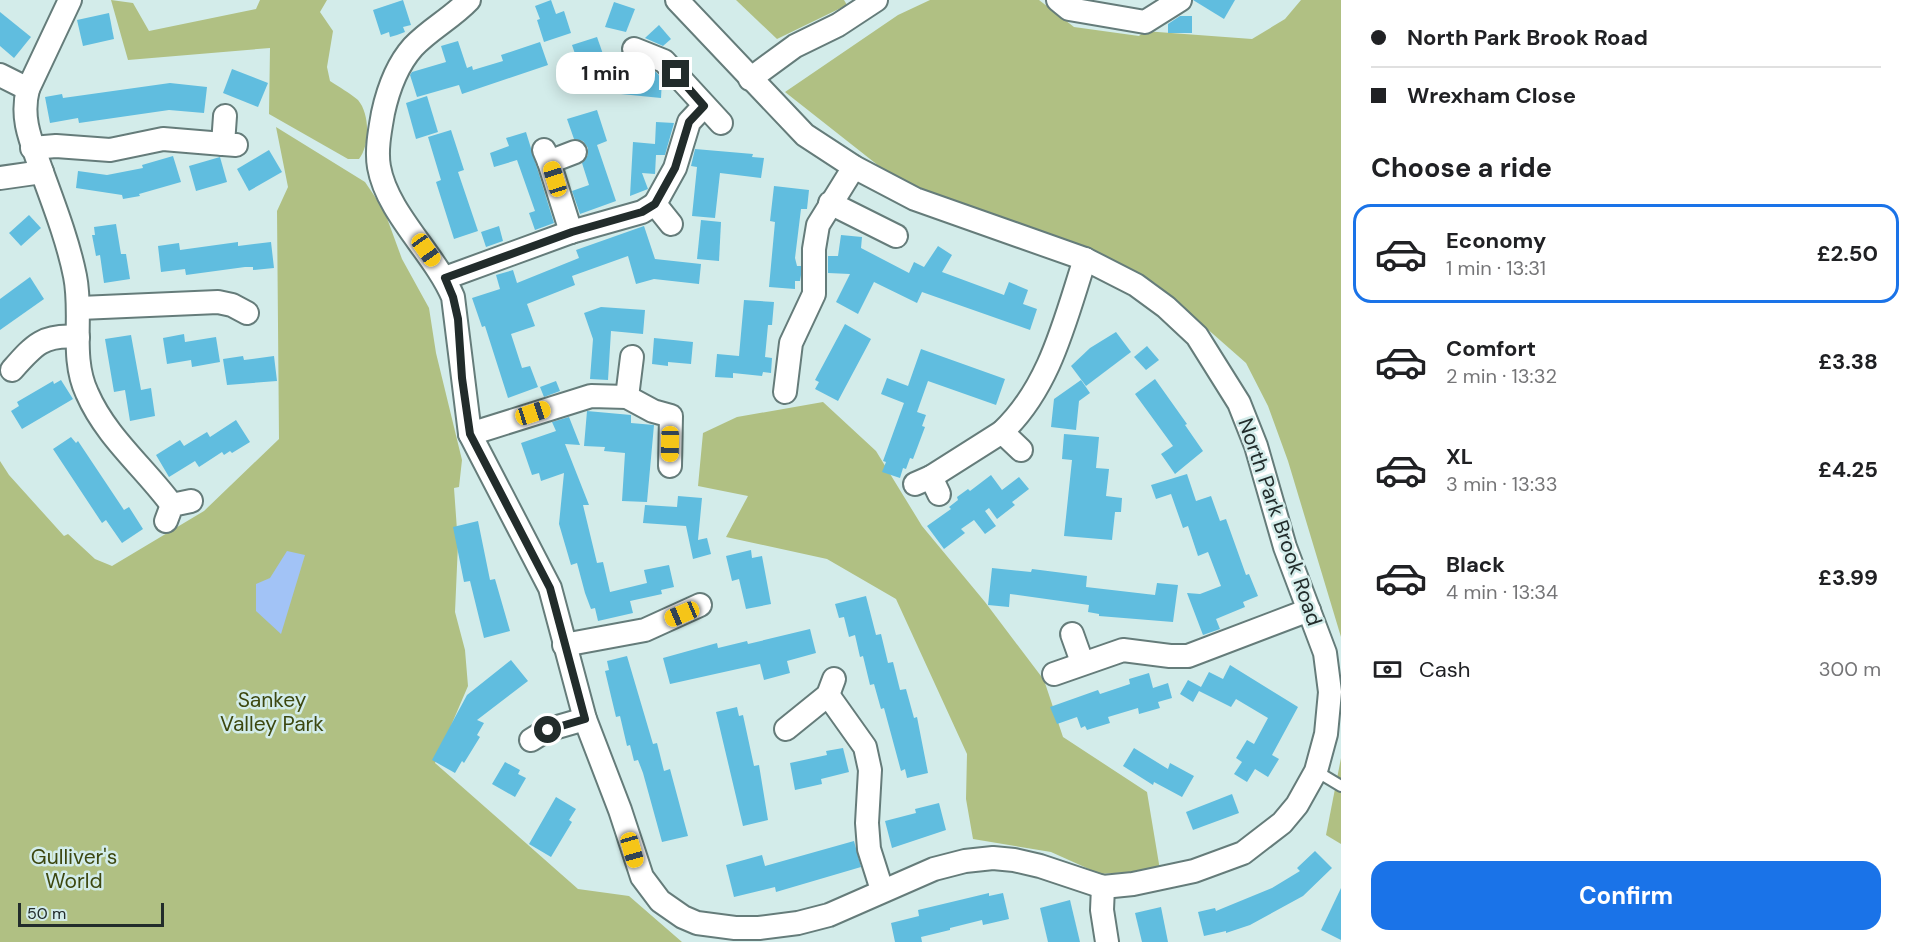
<!DOCTYPE html>
<html lang="en">
<head>
<meta charset="utf-8">
<style>
	:root { --surface:#fff; --page:#f6f6f6; --text:#202124; --muted:#757577; --line:#e0e0e0; --accent:#1a73e8 }
	body { margin:0; font-family:"DM Sans",sans-serif; background:var(--page); color:var(--text); height:100vh; display:flex; flex-direction:column; font-size:22px; white-space:nowrap }
	* { box-sizing:border-box; margin:0 }
	p { font-size:20px; color:var(--muted) }
	.icon { flex:none; width:33px; height:33px; fill:none; stroke:currentColor; stroke-width:2; stroke-linecap:round; stroke-linejoin:round }
	.map { position:relative; flex:1; overflow:hidden }
	.side { display:flex; flex-direction:column; background:var(--surface); width:570px }
	.side>* { flex:none }
	.top-card { display:grid; align-content:center; height:132px; padding:0 30px; background:var(--surface) }
	.scale { position:absolute; left:18px; bottom:15px; width:146px; box-sizing:border-box; padding-left:6px; border:3px solid #222c2b; border-top:0; font-size:16px; line-height:21px; white-space:nowrap; color:#222c2b; -webkit-text-stroke:4px #d3ecea; paint-order:stroke }
	.end { position:absolute; width:27px; height:27px; margin:-14px; border:8px solid #222c2b; background:#fff; box-shadow:0 0 0 3px #fff }
	.from { border-radius:50% }
	.bubble { position:absolute; height:42px; border-radius:18px; background:var(--surface); box-shadow:0 3px 15px #0003; font-size:20px; font-weight:700; line-height:42px; text-align:center }
	.car { position:absolute; width:18px; height:36px; margin:-18px -9px; border-radius:8px; box-shadow:0 0 4px 2px #0007; background:linear-gradient(#f5c518 24%,#345 0 40%,#f5c518 0 76%,#345 0 86%,#f5c518 0) }
	.top-card b { display:flex; align-items:center; gap:21px; height:57px; font-size:22px }
	.top-card b+b { border-top:2px solid var(--line) }
	.top-card i { width:15px; height:15px; background:var(--text) }
	ul { padding:0; list-style:none }
	li { display:flex; align-items:center; gap:18px; height:99px; margin:0 12px 9px; padding:0 18px; border:3px solid transparent; border-radius:18px }
	li div { flex:1 }
	li b { display:block; font-size:22px }
	li em { font-style:normal; font-weight:700 }
	li.on { border-color:var(--accent) }
	li>.icon { width:54px; height:54px; stroke-width:1.5 }
	h2 { padding:0 30px; font-size:27px; line-height:72px }
	.pay { display:flex; align-items:center; gap:15px; height:66px; padding:0 30px; font-size:22px }
	.pay p { margin-inline-start:auto }
	.cta { display:flex; gap:12px; margin-top:auto; padding:12px 30px }
	.cta a { flex:1; height:69px; border-radius:18px; background:var(--accent); color:#fff; font-size:24px; font-weight:700; line-height:69px; text-align:center }
	main { display:flex; flex:1; min-height:0 }
	.map>svg:first-child { display:block }
	.green { fill:#b0c083 }
	.water { fill:#a2c3f6 }
	.building { fill:#60bddf }
	.lines { fill:none; stroke-linecap:round; stroke-linejoin:round }
	.service-casing { stroke:#657c7a; stroke-width:14 }
	.minor-casing { stroke:#657c7a; stroke-width:26 }
	.service { stroke:#fff; stroke-width:10 }
	.minor { stroke:#fff; stroke-width:22 }
	.route { stroke:#222c2b; stroke-width:8 }
	.labels { text-anchor:middle; stroke-width:5; stroke-linejoin:round; paint-order:stroke }
	.street-label { font-size:21px; fill:#222c2b; stroke:#d3ecea }
	.park-label { font-size:21px; fill:#3c470f; stroke:#d3ecea }
</style>
</head>
<body>
<main>
<div class="map">
<svg width="1341" height="942" viewBox="0 0 1341 942">
	<rect width="100%" height="100%" fill="#d3ecea"/>
	<g class="green">
		<path d="M111,0L133,3L149,31L256,9L260,0H327L320,12L333,31L327,67L330,81C339,87 350,93 358,100C370,114 370,145 359,159H348L269,114L270,48L128,60Z"/>
		<polygon points="736,0 844,0 847,5 777,39"/>
		<polygon points="930,0 1039,0 1074,27 1139,36 1144,31 1252,39 1285,19 1301,0 1341,0 1341,637 1288,461 1268,406 1246,363 1155,283 1010,233 884,170 785,92 898,15"/>
		<polygon points="276,127 365,182 384,210 402,259 429,308 436,353 462,460 459,487 454,488 458,544 455,612 465,650 468,686 435,763 578,889 629,896 682,942 0,942 0,461 9,475 64,536 68,534 95,559 112,566 204,511 279,439 277,211 288,187"/>
		<polygon points="823,402 876,451 922,526 985,602 1044,680 1063,737 1147,792 1160,870 1100,874 1051,852 973,839 966,799 967,754 896,599 827,559 726,537 748,496 698,486 703,433 737,417"/>
		<polygon points="1341,758 1341,844 1326,835"/>
	</g>
	<polygon class="water" points="287,551 305,555 281,634 256,611 256,584 270,578"/>
	<g class="building">
		<polygon points="403,0 411,25 403,27 405,32 397,35 390,37 389,32 381,35 373,10"/>
		<polygon points="551,0 556,14 564,11 571,33 544,42 537,20 540,19 535,6"/>
		<polygon points="1193,0 1235,0 1224,19"/>
		<polygon points="614,2 635,9 626,32 605,27"/>
		<polygon points="0,12 31,37 14,58 0,46"/>
		<polygon points="109,13 114,39 83,46 77,20"/>
		<polygon points="1180,16 1192,16 1192,33 1168,33 1168,24"/>
		<polygon points="659,25 671,39 663,46 645,38"/>
		<polygon points="597,37 610,74 585,83 572,45"/>
		<polygon points="458,41 467,68 472,66 473,70 503,61 501,55 540,42 548,65 462,94 459,85 417,97 410,75 412,72 446,62 441,46"/>
		<polygon points="232,69 268,83 258,107 223,93"/>
		<polygon points="646,70 656,72 662,79 661,98 621,94 623,73 646,74"/>
		<polygon points="170,83 207,87 204,113 169,110 79,123 78,118 50,123 45,97 62,94 63,98"/>
		<polygon points="427,96 438,132 416,139 406,103"/>
		<polygon points="597,110 607,141 597,145 616,201 580,214 572,191 589,185 582,163 588,155 588,148 583,141 574,139 567,119"/>
		<polygon points="656,122 674,123 665,155 656,155 655,174 642,173 648,189 630,196 633,142 655,144"/>
		<polygon points="451,130 464,170 458,172 478,231 454,239 436,182 441,180 428,137"/>
		<polygon points="526,132 554,223 535,230 529,213 535,211 517,160 494,167 490,153 509,146 506,138"/>
		<polygon points="695,149 753,154 752,157 764,158 761,178 720,173 715,218 692,216 697,167 691,166"/>
		<polygon points="269,150 282,172 249,191 237,169"/>
		<polygon points="173,156 181,182 139,194 140,196 123,199 122,195 76,188 78,171 107,175 143,168 142,165"/>
		<polygon points="220,157 227,182 196,191 189,166"/>
		<polygon points="774,186 809,190 807,209 801,209 795,258 797,266 801,266 801,275 800,281 795,281 795,289 769,287 775,222 770,221"/>
		<polygon points="29,215 41,228 21,246 9,233"/>
		<polygon points="701,220 721,222 719,261 697,259"/>
		<polygon points="116,224 121,254 126,254 130,279 104,283 100,255 96,256 92,235 95,235 94,227"/>
		<polygon points="499,226 503,241 486,247 481,232"/>
		<polygon points="644,226 655,259 701,264 699,284 654,279 636,284 628,256 572,276 575,285 527,304 535,326 511,334 522,368 530,366 538,387 508,398 485,326 482,327 472,298 500,289 496,275 513,270 517,283 579,258 576,250"/>
		<polygon points="841,235 862,237 861,248 909,273 914,262 924,267 938,246 952,255 942,272 1004,295 1009,282 1028,290 1023,304 1037,309 1030,330 922,292 917,303 874,282 858,314 836,302 850,274 828,273 828,256 838,256"/>
		<polygon points="238,242 238,246 271,242 274,268 253,270 253,267 245,267 186,275 185,269 161,272 158,246 179,243 180,250"/>
		<polygon points="30,277 44,299 0,330 0,299"/>
		<polygon points="744,300 774,302 772,325 768,325 765,357 772,358 771,373 763,372 762,376 733,373 733,378 715,377 717,354 739,356"/>
		<polygon points="601,307 645,310 643,334 611,331 608,380 590,379 593,339 584,313"/>
		<polygon points="845,324 871,339 838,401 815,389 819,382 815,380"/>
		<polygon points="1116,332 1131,352 1086,386 1071,366 1090,348"/>
		<polygon points="184,334 185,342 216,337 220,362 192,367 191,360 167,364 163,338"/>
		<polygon points="131,335 141,390 151,388 155,416 130,421 125,390 114,392 105,339"/>
		<polygon points="654,338 693,342 691,364 668,362 668,366 652,364"/>
		<polygon points="1147,346 1159,360 1146,370 1134,357"/>
		<polygon points="921,349 1005,379 996,405 928,381 917,412 926,415 922,426 925,427 913,459 910,458 906,469 903,468 900,478 882,472 886,462 883,461 904,403 881,394 887,378 908,386"/>
		<polygon points="243,356 244,360 274,356 277,381 227,385 223,359"/>
		<polygon points="1155,379 1187,424 1185,425 1203,451 1175,474 1161,454 1173,446 1135,394"/>
		<polygon points="61,380 73,399 22,429 11,411 19,406 17,402 53,381 54,384"/>
		<polygon points="1081,380 1090,393 1079,401 1076,430 1051,427 1054,399"/>
		<polygon points="556,381 560,391 544,397 540,387"/>
		<polygon points="587,411 631,415 631,423 654,425 647,502 622,501 625,453 604,451 605,447 584,446"/>
		<polygon points="569,417 580,445 565,444 589,505 583,505 597,563 603,562 610,592 647,583 644,570 669,565 674,587 661,590 662,594 630,601 633,613 598,621 595,608 591,609 585,593 577,563 571,565 559,524 564,473 541,481 539,473 532,475 521,443 556,431 552,422"/>
		<polygon points="236,420 250,442 232,453 230,451 224,455 222,452 199,467 195,461 169,477 156,455 180,440 184,446 207,432 210,437"/>
		<polygon points="1064,434 1099,437 1096,468 1109,469 1106,496 1122,498 1121,512 1115,512 1112,540 1064,536 1072,460 1062,459"/>
		<polygon points="71,437 76,443 78,441 124,510 129,507 143,529 122,543 106,520 102,523 53,449"/>
		<polygon points="1187,474 1196,501 1211,496 1220,521 1226,519 1246,575 1249,574 1258,596 1243,602 1245,607 1216,619 1220,629 1203,635 1187,593 1200,594 1221,586 1208,552 1198,556 1188,526 1183,528 1171,494 1156,499 1151,485"/>
		<polygon points="991,475 1002,490 1019,477 1029,489 1012,502 1015,505 997,519 989,508 985,511 996,526 985,534 974,520 961,529 965,533 944,549 927,526 951,509 949,507 958,500 957,497 968,489 970,491"/>
		<polygon points="678,496 702,498 698,540 707,538 711,554 693,559 686,526 643,523 645,505 677,507"/>
		<polygon points="478,521 490,580 495,579 510,631 484,638 470,581 464,582 453,527"/>
		<polygon points="751,550 752,558 762,556 771,604 746,609 739,579 732,581 726,556"/>
		<polygon points="992,568 1031,572 1032,569 1087,576 1086,587 1155,595 1157,583 1178,585 1173,622 1099,616 1099,614 1088,612 1089,605 1010,594 1009,607 988,605"/>
		<polygon points="866,596 876,635 881,634 888,663 893,662 900,690 906,689 914,718 917,717 928,773 907,778 905,769 901,771 884,708 881,709 874,684 870,685 863,656 860,657 855,635 849,637 844,617 839,618 835,604"/>
		<polygon points="810,629 816,653 787,661 790,673 764,680 760,664 670,684 663,658 717,643 718,648 747,641 748,644"/>
		<polygon points="627,656 653,744 657,743 664,771 670,769 688,836 662,842 643,773 638,760 634,761 630,745 627,746 620,716 616,717 605,671 609,670 607,661"/>
		<polygon points="511,660 528,681 477,720 484,723 477,735 480,737 464,763 462,761 455,773 432,760 467,695"/>
		<polygon points="1230,665 1298,707 1272,755 1279,759 1268,777 1255,769 1247,782 1234,774 1242,762 1236,758 1247,740 1254,744 1268,718 1236,699 1231,707 1199,691 1193,702 1180,694 1188,680 1201,687 1209,672 1223,679"/>
		<polygon points="1149,673 1153,688 1168,683 1172,698 1158,702 1160,708 1139,714 1138,708 1108,717 1110,723 1087,730 1085,726 1081,728 1077,717 1057,724 1050,707 1098,690 1100,694 1130,684 1129,679"/>
		<polygon points="737,707 739,716 743,715 754,766 759,765 768,820 743,826 716,712"/>
		<polygon points="843,748 849,772 821,779 822,784 795,790 790,763 827,755 826,751"/>
		<polygon points="1134,748 1168,769 1170,763 1194,776 1182,797 1154,782 1153,785 1123,766"/>
		<polygon points="505,762 520,770 518,774 526,778 515,797 492,784"/>
		<polygon points="1232,794 1239,813 1193,830 1186,812"/>
		<polygon points="556,797 576,809 569,820 572,822 551,857 529,844"/>
		<polygon points="939,803 946,830 892,848 885,821 916,813 915,809"/>
		<polygon points="854,841 861,867 776,892 775,887 734,897 726,865 762,855 765,866"/>
		<polygon points="1315,851 1332,868 1303,896 1250,925 1226,933 1226,931 1204,936 1198,912 1215,908 1216,911 1272,888 1300,871 1297,868"/>
		<polygon points="1341,888 1341,940 1321,930"/>
		<polygon points="989,893 989,896 1003,893 1009,919 983,925 982,920 950,928 950,930 921,937 922,942 895,942 891,923 919,916 918,910"/>
		<polygon points="1070,900 1080,942 1048,942 1040,908"/>
		<polygon points="1161,907 1168,942 1142,942 1135,913"/>
	</g>
	<g class="lines">
		<defs>
			<polyline id="service" points="1316,771 1341,786"/>
			<g id="minor">
				<path d="M469,0C452,18 430,29 413,47C397,65 388,90 383,113C380,130 376,150 379,167C387,213 435,254 453,297L470,434L550,588L585,719L620,810L642,877L660,901L683,917L697,923L735,928H759L798,923L829,915L934,869L965,861L993,858L1014,860L1040,866L1103,887L1133,884L1194,871L1243,853L1282,823L1297,805L1316,771L1326,734L1330,692L1325,653L1285,547L1256,446L1239,403L1197,336L1166,307L1136,285L1085,259L915,199L854,167L805,135L677,0"/>
				<polyline points="1058,0 1069,9 1145,22 1180,0"/>
				<polyline points="634,49 664,61 721,123"/>
				<polyline points="0,75 28,89 70,0"/>
				<polyline points="750,79 795,46 838,25 876,0"/>
				<path d="M28,89C20,120 32,143 42,172C54,205 68,241 75,276C83,315 70,357 87,393C106,437 144,467 172,505"/>
				<polyline points="225,116 223,144 236,145"/>
				<polyline points="32,148 56,146 110,150 163,139 223,144"/>
				<polyline points="544,150 549,162 575,152"/>
				<polyline points="549,162 571,232"/>
				<polyline points="0,178 42,172"/>
				<polyline points="830,203 896,236"/>
				<polyline points="671,224 655,204 675,168 689,122 704,106"/>
				<polyline points="445,278 571,232 642,212 655,204"/>
				<polyline points="80,308 218,302 232,305 247,313"/>
				<path d="M12,370C34,345 43,334 78,337"/>
				<polyline points="785,392 791,343 814,294 814,249 818,225 854,167"/>
				<polyline points="627,397 632,357"/>
				<path d="M1002,432C1050,387 1065,320 1085,259"/>
				<polyline points="470,434 591,396 627,397 653,411 671,416 670,466"/>
				<polyline points="931,477 1002,432 1021,450"/>
				<polyline points="915,484 931,477 939,494"/>
				<polyline points="166,521 172,505 191,501"/>
				<polyline points="1072,634 1082,662"/>
				<polyline points="564,645 645,630 700,605"/>
				<polyline points="1054,674 1123,650 1170,656 1188,656 1309,610"/>
				<polyline points="828,695 865,747 870,770 867,823 869,849 882,890"/>
				<polyline points="786,729 828,695 834,679"/>
				<polyline points="531,740 547,730 585,719"/>
				<polyline points="1103,887 1102,910 1107,942"/>
			</g>
		</defs>
		<use href="#service" class="service-casing"/>
		<use href="#minor" class="minor-casing"/>
		<use href="#service" class="service"/>
		<use href="#minor" class="minor"/>
	</g>
	<g class="lines">
		<polyline class="route" points="548,730 585,719 550,588 470,434 462,378 458,319 453,297 445,278 572,232 642,212 655,204 675,168 689,122 704,106 676,74"/>
	</g>
	<g class="labels">
		<g class="street-label">
			<text transform="translate(1280 522) rotate(71)" y="7">North Park Brook Road</text>
		</g>
		<g class="park-label">
			<text x="272" y="707">Sankey<tspan x="272" dy="24">Valley Park</tspan></text>
			<text x="74" y="864">Gulliver's<tspan x="74" dy="24">World</tspan></text>
		</g>
	</g>
</svg>
<div class="scale">50 m</div>
<i class="end from" style="left:548px;top:730px"></i>
<i class="end" style="left:676px;top:74px"></i>
<div class="bubble" style="left:556px;top:52px;width:99px">1 min</div>
<i class="car" style="left:555px;top:179px;rotate:343deg"></i>
<i class="car" style="left:426px;top:250px;rotate:145deg"></i>
<i class="car" style="left:533px;top:413px;rotate:72deg"></i>
<i class="car" style="left:670px;top:444px;rotate:181deg"></i>
<i class="car" style="left:682px;top:614px;rotate:247deg"></i>
<i class="car" style="left:632px;top:850px;rotate:164deg"></i>
</div>
<section class="side">
<div class="top-card">
<b><i class="from"></i>North Park Brook Road</b>
<b><i></i>Wrexham Close</b>
</div>
<h2>Choose a ride</h2>
<ul>
<li class="on"><svg class="icon" aria-label="car" viewBox="0 0 24 24"><path d="M5 17H2v-5l4-1 3-4h7l3 4 3 1v5h-3M9 17h6M6 11h13"/><circle cx="7" cy="17" r="2"/><circle cx="17" cy="17" r="2"/></svg><div><b>Economy</b><p>1 min · 13:31</p></div><em>£2.50</em></li>
<li><svg class="icon" aria-label="car" viewBox="0 0 24 24"><path d="M5 17H2v-5l4-1 3-4h7l3 4 3 1v5h-3M9 17h6M6 11h13"/><circle cx="7" cy="17" r="2"/><circle cx="17" cy="17" r="2"/></svg><div><b>Comfort</b><p>2 min · 13:32</p></div><em>£3.38</em></li>
<li><svg class="icon" aria-label="car" viewBox="0 0 24 24"><path d="M5 17H2v-5l4-1 3-4h7l3 4 3 1v5h-3M9 17h6M6 11h13"/><circle cx="7" cy="17" r="2"/><circle cx="17" cy="17" r="2"/></svg><div><b>XL</b><p>3 min · 13:33</p></div><em>£4.25</em></li>
<li><svg class="icon" aria-label="car" viewBox="0 0 24 24"><path d="M5 17H2v-5l4-1 3-4h7l3 4 3 1v5h-3M9 17h6M6 11h13"/><circle cx="7" cy="17" r="2"/><circle cx="17" cy="17" r="2"/></svg><div><b>Black</b><p>4 min · 13:34</p></div><em>£3.99</em></li>
</ul>
<div class="pay"><svg class="icon" aria-label="cash" viewBox="0 0 24 24"><path d="M3 7h18v10H3z"/><circle cx="12" cy="12" r="2"/></svg>Cash<p>300 m</p></div>
<div class="cta"><a>Confirm</a></div>
</section>
</main>
</body>
</html>
